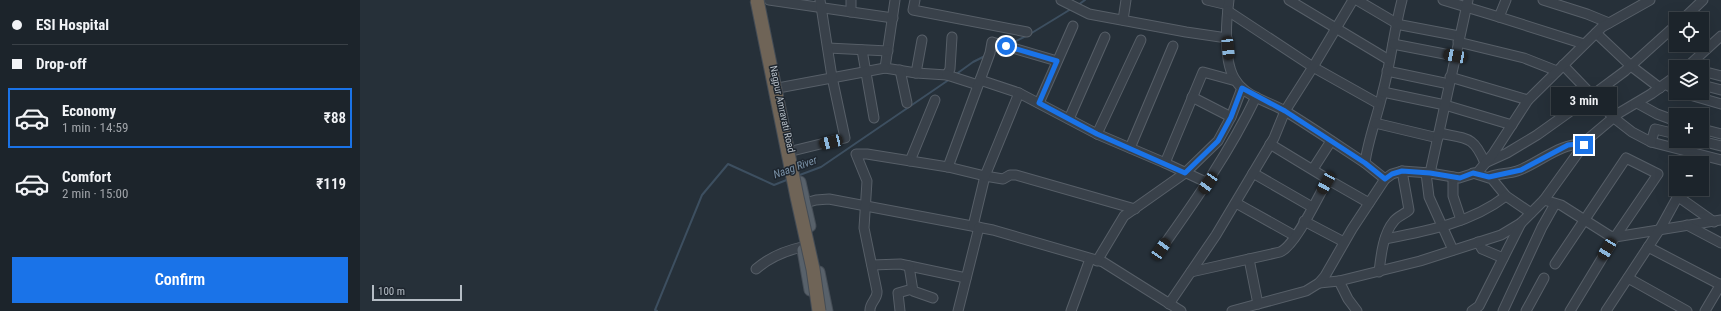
<!DOCTYPE html>
<html lang="en">
<head>
<meta charset="utf-8">
<style>
	:root { --surface:#1c242b; --page:#252c33; --text:#f1f3f6; --muted:#a0a4a9; --line:#3a4147; --accent:#1a73e8 }
	body { margin:0; font-family:"Roboto Condensed",sans-serif; background:var(--page); color:var(--text); height:100vh; display:flex; flex-direction:column; font-size:15px; white-space:nowrap }
	* { box-sizing:border-box; margin:0 }
	p { font-size:13px; color:var(--muted) }
	.icon { flex:none; width:22px; height:22px; fill:none; stroke:currentColor; stroke-width:2; stroke-linecap:round; stroke-linejoin:round }
	.map { position:relative; flex:1; overflow:hidden }
	.sheet { display:flex; flex-direction:column; background:var(--surface); width:360px }
	.sheet>* { flex:none }
	.hud { display:grid; align-content:center; height:88px; padding:0 12px; background:var(--surface) }
	.fabs { position:absolute; left:1309px; top:12px; display:grid; gap:8px }
	.fabs a { display:grid; place-items:center; width:40px; height:40px; border-radius:0px; background:var(--surface); box-shadow:0 4px 16px #0002,0 0 0 1px var(--line); font-size:20px }
	.scale { position:absolute; left:12px; bottom:10px; width:90px; box-sizing:border-box; padding-left:4px; border:2px solid #b5bdc5; border-top:0; font-size:11px; line-height:14px; white-space:nowrap; color:#b5bdc5; -webkit-text-stroke:3px #1e262f; paint-order:stroke }
	.end { position:absolute; width:18px; height:18px; margin:-9px; border:5px solid #1a73e8; background:#fff; box-shadow:0 0 0 2px #fff }
	.from { border-radius:50% }
	.bubble { position:absolute; height:28px; border-radius:0px; background:var(--surface); box-shadow:0 4px 16px #0002,0 0 0 1px var(--line); font-size:13px; font-weight:600; line-height:28px; text-align:center }
	.car { position:absolute; width:12px; height:24px; margin:-12px -6px; border-radius:5px; box-shadow:0 0 3px 1px #0007; background:linear-gradient(#222 24%,#8ab4d8 0 40%,#222 0 76%,#8ab4d8 0 86%,#222 0) }
	.hud b { display:flex; align-items:center; gap:14px; height:38px; font-size:15px }
	.hud b+b { border-top:1px solid var(--line) }
	.hud i { width:10px; height:10px; background:var(--text) }
	ul { padding:0; list-style:none }
	li { display:flex; align-items:center; gap:12px; height:60px; margin:0 8px 6px; padding:0 4px; border:2px solid transparent; border-radius:0px }
	li div { flex:1 }
	li b { display:block; font-size:15px }
	li em { font-style:normal; font-weight:600 }
	li.selected { border-color:var(--accent) }
	li>.icon { width:36px; height:36px; stroke-width:1.5 }
	.primary-button { display:flex; gap:8px; margin-top:auto; padding:8px 12px }
	.primary-button a { flex:1; height:46px; border-radius:0px; background:var(--accent); color:#fff; font-size:16px; font-weight:600; line-height:46px; text-align:center }
	main { display:flex; flex:1; min-height:0 }
	.map>svg:first-child { display:block }
	.lines { fill:none; stroke-linecap:round; stroke-linejoin:round }
	.stream { stroke:#3d4f60; stroke-width:2 }
	.minor-casing { stroke:#575f68; stroke-width:11 }
	.major-casing { stroke:#454d56; stroke-width:13 }
	.minor { stroke:#39414a; stroke-width:9 }
	.major { stroke:#58616a; stroke-width:11 }
	.highway-bridge-casing { stroke:#444c55; stroke-width:15; stroke-linecap:butt }
	.highway-bridge { stroke:#6f6457; stroke-width:13 }
	.route { stroke:#1a73e8; stroke-width:5 }
	.labels { text-anchor:middle; stroke-width:3; stroke-linejoin:round; paint-order:stroke }
	.street-label { font-size:10px; fill:#b5bdc5; stroke:#1e262f }
	.water-label { font-size:11px; font-style:italic; fill:#7990a5; stroke:#1e262f }
</style>
</head>
<body>
<main>
<section class="sheet">
<div class="hud">
<b><i class="from"></i>ESI Hospital</b>
<b><i></i>Drop-off</b>
</div>
<ul>
<li class="selected"><svg class="icon" aria-label="car" viewBox="0 0 24 24"><path d="M5 17H2v-5l4-1 3-4h7l3 4 3 1v5h-3M9 17h6M6 11h13"/><circle cx="7" cy="17" r="2"/><circle cx="17" cy="17" r="2"/></svg><div><b>Economy</b><p>1 min · 14:59</p></div><em>₹88</em></li>
<li><svg class="icon" aria-label="car" viewBox="0 0 24 24"><path d="M5 17H2v-5l4-1 3-4h7l3 4 3 1v5h-3M9 17h6M6 11h13"/><circle cx="7" cy="17" r="2"/><circle cx="17" cy="17" r="2"/></svg><div><b>Comfort</b><p>2 min · 15:00</p></div><em>₹119</em></li>
</ul>
<div class="primary-button"><a>Confirm</a></div>
</section>
<div class="map">
<svg width="1361" height="311" viewBox="0 0 1361 311">
	<rect width="100%" height="100%" fill="#263039"/>
	<g class="lines">
		<g class="stream">
			<polyline points="718,5 725,0"/>
			<polyline points="670,34 711,9"/>
			<polyline points="650,44 666,36"/>
			<polyline points="632,52 641,48"/>
			<polyline points="595,75 613,62 625,56"/>
			<polyline points="437,176 461,167 590,79"/>
			<polyline points="297,311 295,310 342,195 368,164 414,185 429,179"/>
		</g>
		<defs>
			<g id="minor">
				<polyline points="409,0 533,18"/>
				<polyline points="491,0 491,12"/>
				<polyline points="535,0 525,68 556,73 587,75 590,69 592,37"/>
				<polyline points="555,0 553,10 667,32"/>
				<polyline points="701,0 729,14 826,32 867,38"/>
				<polyline points="847,0 868,5"/>
				<path d="M869,0C866,22 863,63 876,81C886,97 910,102 925,111C953,128 979,146 1005,163C1008,139 1018,115 1023,91C1031,61 1034,30 1042,0"/>
				<polyline points="929,0 1029,60"/>
				<polyline points="997,0 1036,23"/>
				<polyline points="1083,0 1139,17"/>
				<polyline points="1146,0 1139,17 1224,44"/>
				<polyline points="1183,0 1227,14 1249,23"/>
				<polyline points="868,11 953,67 1019,104"/>
				<polyline points="1323,19 1343,0"/>
				<polyline points="763,20 766,0"/>
				<polyline points="1036,24 1099,36"/>
				<polyline points="1236,33 1271,66 1300,88"/>
				<polyline points="1098,42 1164,58 1197,71"/>
				<polyline points="1033,44 1095,56"/>
				<polyline points="468,48 528,51"/>
				<polyline points="502,50 514,118"/>
				<polyline points="1203,65 1254,118 1272,132 1291,142 1361,160"/>
				<polyline points="1327,67 1361,36"/>
				<polyline points="540,70 547,103"/>
				<polyline points="1027,71 1089,84"/>
				<polyline points="1342,71 1361,76"/>
				<polyline points="556,73 562,40"/>
				<polyline points="587,75 618,85"/>
				<polyline points="1090,77 1168,100"/>
				<polyline points="620,80 659,93 737,134 805,163 843,72 876,81"/>
				<polyline points="1305,84 1316,90"/>
				<polyline points="1342,85 1361,90"/>
				<polyline points="418,88 525,68"/>
				<polyline points="1023,92 1085,105 1152,125"/>
				<polyline points="1323,93 1361,104"/>
				<polyline points="832,97 871,117"/>
				<polyline points="679,103 713,26"/>
				<polyline points="1277,103 1297,114 1316,121"/>
				<polyline points="709,119 745,37"/>
				<polyline points="1015,123 1078,138"/>
				<polyline points="1342,129 1361,134"/>
				<path d="M1079,133C1107,139 1113,135 1125,163L1147,153L1177,135L1226,100L1265,71L1316,25"/>
				<polyline points="737,134 781,40"/>
				<polyline points="1341,141 1361,146"/>
				<polyline points="1291,142 1295,129 1316,134"/>
				<polyline points="770,148 813,46"/>
				<polyline points="432,151 485,138 472,77 460,0"/>
				<polyline points="550,161 575,100"/>
				<polyline points="805,163 848,183"/>
				<polyline points="1005,163 1025,179"/>
				<polyline points="588,167 630,53 632,42 697,61"/>
				<polyline points="953,169 971,141"/>
				<polyline points="893,173 952,207"/>
				<polyline points="1066,173 1069,197 1093,250"/>
				<polyline points="1070,173 1108,0"/>
				<polyline points="1113,173 1132,179 1146,196 1171,213"/>
				<polyline points="1093,177 1093,196 1101,220"/>
				<path d="M1129,177C1138,173 1148,174 1157,171C1178,164 1202,141 1224,145"/>
				<polyline points="967,180 974,183 1009,203"/>
				<polyline points="1184,200 1201,205 1250,236 1255,237 1361,220"/>
				<polyline points="876,203 935,236"/>
				<polyline points="438,205 456,200 469,199 633,230 743,262 821,311"/>
				<polyline points="944,221 984,242"/>
				<polyline points="1327,225 1361,243"/>
				<polyline points="613,226 625,176 643,179 650,175 656,175 775,209"/>
				<path d="M1025,239C1067,231 1111,223 1146,196"/>
				<polyline points="1118,242 1122,249 1143,258"/>
				<polyline points="1288,247 1361,285"/>
				<path d="M801,249C836,200 870,151 896,97"/>
				<polyline points="889,259 898,304"/>
				<polyline points="737,261 764,216 825,173 858,141 871,117 882,88"/>
				<polyline points="1195,264 1266,158 1298,174 1255,237 1210,311"/>
				<polyline points="512,265 540,264 606,278"/>
				<polyline points="549,266 553,291 573,298"/>
				<path d="M396,269C410,257 424,251 442,247"/>
				<path d="M831,272L920,252C935,246 957,199 966,183V178L910,144"/>
				<path d="M1019,272C1021,255 1023,234 1034,221C1038,216 1045,214 1049,210L1042,171"/>
				<polyline points="1268,278 1327,311"/>
				<polyline points="979,281 988,299 997,311"/>
				<polyline points="959,283 979,281 1060,261 1141,235 1161,223 1184,200 1228,139 1259,113 1291,94 1316,76"/>
				<polyline points="809,304 856,235 914,138 925,111 953,67 993,0"/>
				<path d="M510,311C509,303 518,299 517,291L504,228L507,181L496,154H507L588,167L625,176L659,93"/>
				<polyline points="540,311 538,293 552,289"/>
				<polyline points="598,311 619,227"/>
				<polyline points="711,311 730,259"/>
				<polyline points="872,311 946,291 959,283 965,276 992,229 1025,179 1032,174 1042,171 1070,173 1099,178 1118,172 1133,154 1168,100 1242,27 1290,0"/>
				<polyline points="1112,311 1119,306 1161,223"/>
				<polyline points="1143,311 1182,227 1195,204"/>
				<polyline points="1166,311 1184,278"/>
				<polyline points="1246,311 1300,229 1317,198 1320,198 1354,222"/>
				<polyline points="1345,311 1361,284"/>
			</g>
			<g id="major">
				<polyline points="440,182 450,226"/>
				<polyline points="443,250 450,290"/>
				<polyline points="459,272 467,311"/>
			</g>
		</defs>
		<use href="#minor" class="minor-casing"/>
		<use href="#major" class="major-casing"/>
		<use href="#minor" class="minor"/>
		<use href="#major" class="major"/>
		<defs>
			<polyline id="highway-bridge" points="397,0 437,197 453,269 459,311"/>
		</defs>
		<use href="#highway-bridge" class="highway-bridge-casing"/>
		<use href="#highway-bridge" class="highway-bridge"/>
	</g>
	<g class="lines">
		<polyline class="route" points="646,46 697,61 679,103 737,134 825,173 858,141 871,117 882,88 925,111 1005,163 1025,179 1032,174 1042,171 1070,173 1100,178 1113,173 1129,177 1161,170 1208,145 1218,144 1224,145"/>
	</g>
	<g class="labels">
		<g class="street-label">
			<text transform="translate(423 109) rotate(78)" y="4">Nagpur Amravati Road</text>
		</g>
		<g class="water-label">
			<text transform="translate(435 167) rotate(-20)" y="4">Naag River</text>
		</g>
	</g>
</svg>
<div class="fabs">
<a><svg class="icon" aria-label="locate" viewBox="0 0 24 24"><circle cx="12" cy="12" r="6"/><path d="M12 2v4M12 18v4M2 12h4M18 12h4"/></svg></a>
<a><svg class="icon" aria-label="layers" viewBox="0 0 24 24"><path d="M12 4l9 5-9 5-9-5zM3 14l9 5 9-5"/></svg></a>
<a>+</a>
<a>−</a>
</div>
<div class="scale">100 m</div>
<i class="end from" style="left:646px;top:46px"></i>
<i class="end" style="left:1224px;top:145px"></i>
<div class="bubble" style="left:1191px;top:87px;width:66px">3 min</div>
<i class="car" style="left:868px;top:48px;rotate:174deg"></i>
<i class="car" style="left:1095px;top:56px;rotate:281deg"></i>
<i class="car" style="left:471px;top:142px;rotate:257deg"></i>
<i class="car" style="left:848px;top:183px;rotate:215deg"></i>
<i class="car" style="left:966px;top:183px;rotate:209deg"></i>
<i class="car" style="left:801px;top:249px;rotate:35deg"></i>
<i class="car" style="left:1247px;top:249px;rotate:211deg"></i>
</div>
</main>
</body>
</html>
